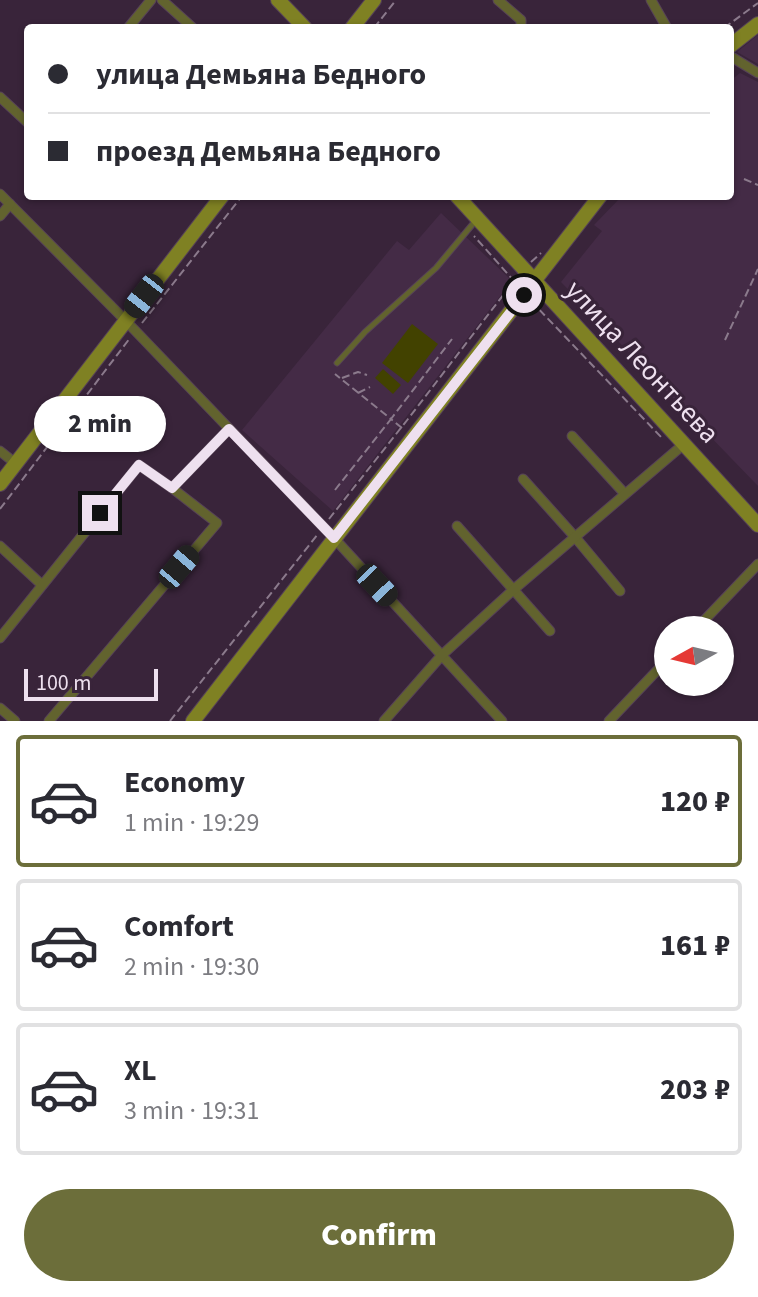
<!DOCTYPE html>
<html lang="en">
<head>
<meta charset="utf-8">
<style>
	:root { --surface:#fff; --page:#f7f7f7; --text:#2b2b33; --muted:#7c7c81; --line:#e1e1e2; --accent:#6c6e3a }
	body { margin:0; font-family:"Source Sans 3",sans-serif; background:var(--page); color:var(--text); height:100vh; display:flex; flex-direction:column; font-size:30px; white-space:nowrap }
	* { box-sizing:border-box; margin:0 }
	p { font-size:26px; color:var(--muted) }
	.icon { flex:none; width:44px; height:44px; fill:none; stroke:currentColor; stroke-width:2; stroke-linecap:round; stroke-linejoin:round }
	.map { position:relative; height:721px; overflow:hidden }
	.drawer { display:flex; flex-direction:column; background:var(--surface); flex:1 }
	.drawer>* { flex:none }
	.top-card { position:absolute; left:24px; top:24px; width:710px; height:176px; border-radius:8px; box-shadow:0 2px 6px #0004; display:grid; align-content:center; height:176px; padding:0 24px; background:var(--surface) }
	.needle { width:52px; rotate:262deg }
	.tools { position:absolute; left:654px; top:616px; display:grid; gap:16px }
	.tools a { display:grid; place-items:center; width:80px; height:80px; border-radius:50%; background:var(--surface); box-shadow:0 2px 6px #0004; font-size:40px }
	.scale { position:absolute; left:24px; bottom:20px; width:134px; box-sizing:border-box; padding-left:8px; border:4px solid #eee0ef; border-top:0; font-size:22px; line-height:28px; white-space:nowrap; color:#eee0ef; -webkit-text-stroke:6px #39243a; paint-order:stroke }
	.end { position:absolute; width:36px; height:36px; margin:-18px; border:10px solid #eee0ef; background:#111; box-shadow:0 0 0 4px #111 }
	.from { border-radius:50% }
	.bubble { position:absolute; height:56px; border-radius:28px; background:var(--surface); box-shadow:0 2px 6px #0004; font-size:26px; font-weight:800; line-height:56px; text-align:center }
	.car { position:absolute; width:24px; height:48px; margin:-24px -12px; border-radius:10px; box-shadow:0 0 6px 2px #0007; background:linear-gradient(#222 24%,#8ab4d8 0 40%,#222 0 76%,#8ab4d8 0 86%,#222 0) }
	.top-card b { display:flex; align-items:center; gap:28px; height:76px; font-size:30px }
	.top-card b+b { border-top:2px solid var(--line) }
	.top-card i { width:20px; height:20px; background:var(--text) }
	ul { padding:14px 0 0; list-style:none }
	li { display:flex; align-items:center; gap:24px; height:132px; margin:0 16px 12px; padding:0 8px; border:4px solid var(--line); border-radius:8px }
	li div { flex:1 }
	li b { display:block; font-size:30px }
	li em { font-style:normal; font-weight:800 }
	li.on { border-color:var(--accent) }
	li>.icon { width:72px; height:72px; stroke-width:1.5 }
	.action { display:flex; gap:16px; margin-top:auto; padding:16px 24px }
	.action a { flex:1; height:92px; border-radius:48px; background:var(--accent); color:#fff; font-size:32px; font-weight:800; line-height:92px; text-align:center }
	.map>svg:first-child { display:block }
	.built { fill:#442b46 }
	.green { fill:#424200 }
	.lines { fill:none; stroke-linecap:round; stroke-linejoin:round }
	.lane-casing { stroke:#564257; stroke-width:7 }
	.street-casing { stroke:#564257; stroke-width:11 }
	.secondary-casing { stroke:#564257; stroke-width:16 }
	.path { stroke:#8b7a8c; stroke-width:2; stroke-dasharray:8 4; stroke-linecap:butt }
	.lane { stroke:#62632e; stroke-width:5 }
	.street { stroke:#62632e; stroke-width:9 }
	.secondary { stroke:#7f8123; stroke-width:14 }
	.route { stroke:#eee0ef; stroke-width:10 }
	.labels { text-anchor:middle; stroke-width:6; stroke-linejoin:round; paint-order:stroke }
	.street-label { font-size:28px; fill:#eee0ef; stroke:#39243a }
</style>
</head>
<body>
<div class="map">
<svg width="758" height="721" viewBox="0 0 758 721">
	<rect width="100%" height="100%" fill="#39243a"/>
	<g class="built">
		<polygon points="758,35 758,64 737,52"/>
		<polygon points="740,73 758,82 758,486 561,282 602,231 594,225 622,196 730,196 730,81"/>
		<polygon points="441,213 512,281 333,511 242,430 397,241 409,250"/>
	</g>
	<g class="green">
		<polygon points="412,324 438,344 408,383 382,363"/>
		<polygon points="383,369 401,385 393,394 375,378"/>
	</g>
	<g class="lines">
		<defs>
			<polyline id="lane" points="337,363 365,332 436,268 477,219"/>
			<g id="street">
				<polyline points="162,0 193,28"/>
				<polyline points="498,0 521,20 521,28"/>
				<polyline points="651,0 667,28"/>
				<polyline points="128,28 151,0"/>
				<polyline points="730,56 758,73"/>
				<polyline points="0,97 28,123"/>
				<polyline points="0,194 125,320 334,538 502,721"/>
				<polyline points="0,216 10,204"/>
				<polyline points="572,436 625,494"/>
				<polyline points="0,451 15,463"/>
				<polyline points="523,479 575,537 620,591"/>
				<polyline points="457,526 550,631"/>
				<polyline points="0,546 42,585"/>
				<polyline points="695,630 758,564"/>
				<polyline points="0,638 139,465 172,488"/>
				<polyline points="0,708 15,721"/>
				<polyline points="49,721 217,523 172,488 229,429"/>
				<polyline points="384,721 442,655 513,590 684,444"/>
				<polyline points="609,721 668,659"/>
			</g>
			<g id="secondary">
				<polyline points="278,0 305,28"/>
				<polyline points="352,28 374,0"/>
				<polyline points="730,46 758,24"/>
				<polyline points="457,196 758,525"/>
				<polyline points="0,484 222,196"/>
				<polyline points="193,721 600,196"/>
			</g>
		</defs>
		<use href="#lane" class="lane-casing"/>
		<use href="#street" class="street-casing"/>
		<use href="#secondary" class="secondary-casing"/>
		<g class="path">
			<polyline points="374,28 396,0"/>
			<polyline points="724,28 758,3"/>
			<polyline points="744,179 758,185"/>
			<polyline points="531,262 541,253"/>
			<polyline points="531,301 662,438"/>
			<polyline points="142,323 242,196"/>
			<polyline points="725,340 758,269"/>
			<polyline points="342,378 358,372 367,375"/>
			<polyline points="358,393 370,387"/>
			<polyline points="402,428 391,419 452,339"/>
			<polyline points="335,490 391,419 335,374"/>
			<polyline points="0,509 130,338"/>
			<polyline points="329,519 408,419 514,281 474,236"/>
			<polyline points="170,721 318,534"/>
		</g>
		<use href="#lane" class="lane"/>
		<use href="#street" class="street"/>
		<use href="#secondary" class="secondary"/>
	</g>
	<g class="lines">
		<polyline class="route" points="100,513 139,465 172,488 229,429 334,538 524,295"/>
	</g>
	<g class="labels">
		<g class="street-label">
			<text transform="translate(643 361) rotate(47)" y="10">улица Леонтьева</text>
		</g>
	</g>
</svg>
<div class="tools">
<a><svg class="needle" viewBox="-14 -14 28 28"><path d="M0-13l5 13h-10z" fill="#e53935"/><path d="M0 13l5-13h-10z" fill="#7c7c81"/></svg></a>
</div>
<div class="scale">100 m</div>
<i class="end from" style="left:524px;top:295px"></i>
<i class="end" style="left:100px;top:513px"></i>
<div class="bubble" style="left:34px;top:396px;width:132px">2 min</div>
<i class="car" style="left:144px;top:296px;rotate:218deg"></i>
<i class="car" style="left:179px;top:567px;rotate:40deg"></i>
<i class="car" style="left:377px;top:585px;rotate:137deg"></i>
<div class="top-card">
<b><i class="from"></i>улица Демьяна Бедного</b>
<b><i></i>проезд Демьяна Бедного</b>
</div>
</div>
<section class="drawer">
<ul>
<li class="on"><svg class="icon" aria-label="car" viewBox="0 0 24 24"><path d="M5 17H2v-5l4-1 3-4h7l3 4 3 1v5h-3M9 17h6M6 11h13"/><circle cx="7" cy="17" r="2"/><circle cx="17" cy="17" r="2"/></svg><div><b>Economy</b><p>1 min · 19:29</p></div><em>120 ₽</em></li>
<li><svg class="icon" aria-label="car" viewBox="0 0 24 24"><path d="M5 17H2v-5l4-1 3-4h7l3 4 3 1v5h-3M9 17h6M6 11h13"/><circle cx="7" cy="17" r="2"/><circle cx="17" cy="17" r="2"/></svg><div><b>Comfort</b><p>2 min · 19:30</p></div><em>161 ₽</em></li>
<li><svg class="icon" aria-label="car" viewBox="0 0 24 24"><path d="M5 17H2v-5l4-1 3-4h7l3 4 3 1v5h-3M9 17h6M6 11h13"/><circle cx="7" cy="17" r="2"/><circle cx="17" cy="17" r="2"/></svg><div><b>XL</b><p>3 min · 19:31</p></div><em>203 ₽</em></li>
</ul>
<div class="action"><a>Confirm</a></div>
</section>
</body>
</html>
